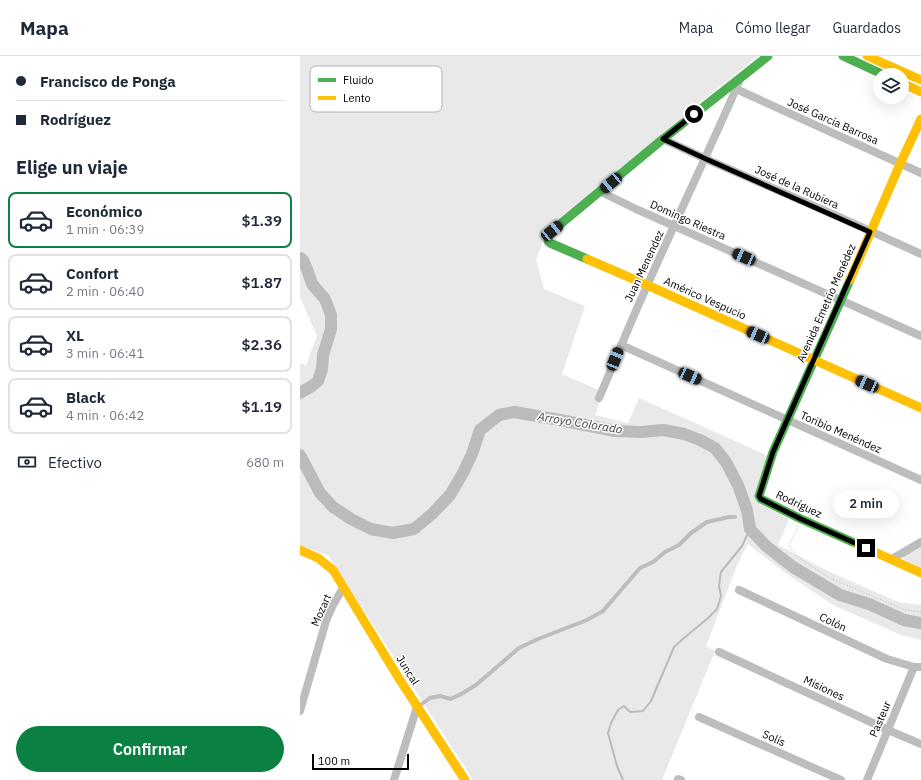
<!DOCTYPE html>
<html lang="es">
<head>
<meta charset="utf-8">
<style>
	:root { --surface:#fff; --page:#f2f2f3; --text:#1f2937; --muted:#747a83; --line:#e0e1e3; --accent:#0b8043 }
	body { margin:0; font-family:"IBM Plex Sans",sans-serif; background:var(--page); color:var(--text); height:100vh; display:flex; flex-direction:column; font-size:15px; white-space:nowrap }
	* { box-sizing:border-box; margin:0 }
	p { font-size:13px; color:var(--muted) }
	.icon { flex:none; width:22px; height:22px; fill:none; stroke:currentColor; stroke-width:2; stroke-linecap:round; stroke-linejoin:round }
	.map { position:relative; flex:1; overflow:hidden }
	.panel { display:flex; flex-direction:column; background:var(--surface); width:300px }
	.panel>* { flex:none }
	.hud { display:grid; align-content:center; height:88px; padding:0 16px; background:var(--surface) }
	.buttons { position:absolute; left:573px; top:12px; display:grid; gap:8px }
	.buttons a { display:grid; place-items:center; width:36px; height:36px; border-radius:50%; background:var(--surface); box-shadow:0 4px 16px #0002; font-size:20px }
	.scale { position:absolute; left:12px; bottom:10px; width:97px; box-sizing:border-box; padding-left:4px; border:2px solid #000; border-top:0; font-size:11px; line-height:14px; white-space:nowrap; color:#000; -webkit-text-stroke:3px #fff; paint-order:stroke }
	.end { position:absolute; width:18px; height:18px; margin:-9px; border:5px solid #000; background:#fff; box-shadow:0 0 0 2px #fff }
	.from { border-radius:50% }
	.bubble { position:absolute; height:28px; border-radius:14px; background:var(--surface); box-shadow:0 4px 16px #0002; font-size:13px; font-weight:600; line-height:28px; text-align:center }
	.car { position:absolute; width:12px; height:24px; margin:-12px -6px; border-radius:5px; box-shadow:0 0 3px 1px #0007; background:linear-gradient(#222 24%,#8ab4d8 0 40%,#222 0 76%,#8ab4d8 0 86%,#222 0) }
	.hud b { display:flex; align-items:center; gap:14px; height:38px; font-size:15px }
	.hud b+b { border-top:1px solid var(--line) }
	.hud i { width:10px; height:10px; background:var(--text) }
	ul { padding:0; list-style:none }
	li { display:flex; align-items:center; gap:12px; height:56px; margin:0 8px 6px; padding:0 8px; border:2px solid var(--line); border-radius:8px }
	li div { flex:1 }
	li b { display:block; font-size:15px }
	li em { font-style:normal; font-weight:600 }
	li.current { border-color:var(--accent) }
	li>.icon { width:36px; height:36px; stroke-width:1.5 }
	h2 { padding:0 16px; font-size:18px; line-height:48px }
	.pay { display:flex; align-items:center; gap:10px; height:44px; padding:0 16px; font-size:15px }
	.pay p { margin-inline-start:auto }
	.cta { display:flex; gap:8px; margin-top:auto; padding:8px 16px }
	.cta a { flex:1; height:46px; border-radius:24px; background:var(--accent); color:#fff; font-size:16px; font-weight:600; line-height:46px; text-align:center }
	header { display:flex; align-items:center; gap:24px; box-sizing:border-box; height:56px; padding:0 20px; background:var(--surface); border-bottom:1px solid var(--line) }
	header strong { font-size:19px }
	nav { display:flex; gap:22px; margin-inline-start:auto; font-size:14px }
	main { display:flex; flex:1; min-height:0 }
	.map>svg:first-child { display:block }
	.green { fill:#e9e9e9 }
	.lines { fill:none; stroke-linecap:round; stroke-linejoin:round }
	.stream { stroke:#bbb; stroke-width:2 }
	.river { stroke:#bbb; stroke-width:12 }
	.path { stroke:#b8b8b8; stroke-width:1; stroke-dasharray:1 2; stroke-linecap:butt }
	.lane { stroke:#bdbdbd; stroke-width:4 }
	.street { stroke:#bdbdbd; stroke-width:8 }
	.fast { stroke:#4caf50; stroke-width:9 }
	.slow { stroke:#ffc107; stroke-width:9 }
	.route { stroke:#000; stroke-width:5 }
	.labels { text-anchor:middle; stroke-width:3; stroke-linejoin:round; paint-order:stroke }
	.street-label { font-size:11px; fill:#000; stroke:#fff }
	.water-label { font-size:12px; font-style:italic; fill:#3f3f3f; stroke:#fff }
	.key { fill:#fff; stroke:#b2b2b2; stroke-width:1 }
	.key-label { font-size:11px; fill:#000 }
</style>
</head>
<body>
<header>
<strong>Mapa</strong>
<nav><a>Mapa</a><a>Cómo llegar</a><a>Guardados</a></nav>
</header>
<main>
<section class="panel">
<div class="hud">
<b><i class="from"></i>Francisco de Ponga</b>
<b><i></i>Rodríguez</b>
</div>
<h2>Elige un viaje</h2>
<ul>
<li class="current"><svg class="icon" aria-label="car" viewBox="0 0 24 24"><path d="M5 17H2v-5l4-1 3-4h7l3 4 3 1v5h-3M9 17h6M6 11h13"/><circle cx="7" cy="17" r="2"/><circle cx="17" cy="17" r="2"/></svg><div><b>Económico</b><p>1 min · 06:39</p></div><em>$1.39</em></li>
<li><svg class="icon" aria-label="car" viewBox="0 0 24 24"><path d="M5 17H2v-5l4-1 3-4h7l3 4 3 1v5h-3M9 17h6M6 11h13"/><circle cx="7" cy="17" r="2"/><circle cx="17" cy="17" r="2"/></svg><div><b>Confort</b><p>2 min · 06:40</p></div><em>$1.87</em></li>
<li><svg class="icon" aria-label="car" viewBox="0 0 24 24"><path d="M5 17H2v-5l4-1 3-4h7l3 4 3 1v5h-3M9 17h6M6 11h13"/><circle cx="7" cy="17" r="2"/><circle cx="17" cy="17" r="2"/></svg><div><b>XL</b><p>3 min · 06:41</p></div><em>$2.36</em></li>
<li><svg class="icon" aria-label="car" viewBox="0 0 24 24"><path d="M5 17H2v-5l4-1 3-4h7l3 4 3 1v5h-3M9 17h6M6 11h13"/><circle cx="7" cy="17" r="2"/><circle cx="17" cy="17" r="2"/></svg><div><b>Black</b><p>4 min · 06:42</p></div><em>$1.19</em></li>
</ul>
<div class="pay"><svg class="icon" aria-label="cash" viewBox="0 0 24 24"><path d="M3 7h18v10H3z"/><circle cx="12" cy="12" r="2"/></svg>Efectivo<p>680 m</p></div>
<div class="cta"><a>Confirmar</a></div>
</section>
<div class="map">
<svg width="621" height="724" viewBox="0 0 621 724">
	<rect width="100%" height="100%" fill="#fff"/>
	<g class="green">
		<polygon points="0,0 458,0 364,76 243,180 241,191 236,203 244,233 285,250 262,318 303,336 295,359 328,367 339,342 475,403 456,446 489,463 478,489 528,515 598,546 621,549 621,584 601,579 533,549 484,516 448,488 438,507 406,590 415,595 362,724 173,724 28,499 0,490 0,307 6,309 17,280 0,241"/>
		<polygon points="621,489 621,513 604,503 603,499"/>
	</g>
	<g class="lines">
		<polyline class="stream" points="323,724 317,710 308,677 311,667 318,654 324,650 330,656 343,655 351,645 374,591 384,582 407,563 417,553 421,540 419,530 421,516 442,490 450,473"/>
		<g class="river">
			<polyline points="0,202 3,204 7,213 12,228 25,243 31,259 31,273 23,299 22,313 18,325 12,330 0,337"/>
			<polyline points="0,399 20,437 33,451 51,463 71,473 93,477 114,473 132,458 150,439 163,417 172,398 180,374 199,359 214,356 260,364 315,375 341,376 363,374 384,378 400,384 415,392 426,406 438,429 447,454 450,473 466,490 493,511 540,539 569,548 604,564 621,567"/>
		</g>
		<polyline class="path" points="498,470 489,490 495,499 528,521 605,554 621,556"/>
		<polyline class="lane" points="119,650 130,642 140,640 151,643 161,638 176,629 219,592 238,583 287,564 303,555 340,512 353,506 365,496 379,489 391,477 407,466 429,461 435,461"/>
		<g class="street">
			<polyline points="436,33 621,117"/>
			<polyline points="363,83 406,103 539,161 621,198"/>
			<polyline points="301,136 336,153 621,280"/>
			<polyline points="321,289 621,424"/>
			<path d="M299,342C315,305 330,267 347,230C376,164 407,99 436,33L440,23"/>
			<polyline points="592,503 621,486"/>
			<polyline points="439,534 587,603 614,611 621,611"/>
			<polyline points="419,596 588,674 621,688"/>
			<polyline points="0,655 26,565 33,549 43,532"/>
			<polyline points="399,661 541,724"/>
			<polyline points="378,723 381,724"/>
			<polyline points="94,724 117,651"/>
			<polyline points="567,724 614,611"/>
		</g>
		<g class="fast">
			<polyline points="543,0 584,19"/>
			<polyline points="287,203 250,187 248,185 248,181 252,175 363,83 468,0"/>
			<polyline points="550,224 473,396 459,440 461,443 501,463 557,488"/>
		</g>
		<g class="slow">
			<polyline points="567,0 621,24"/>
			<polyline points="602,27 621,36"/>
			<polyline points="287,203 347,229 621,352"/>
			<polyline points="550,224 600,108 621,63"/>
			<polyline points="557,488 621,517"/>
			<polyline points="0,494 18,502 33,514 98,621 165,724"/>
		</g>
	</g>
	<g class="lines">
		<polyline class="route" points="394,58 363,83 406,103 570,176 473,396 459,440 461,443 501,463 566,492"/>
	</g>
	<g class="labels">
		<g class="street-label">
			<text transform="translate(533 65) rotate(24)" y="4">José García Barrosa</text>
			<text transform="translate(497 131) rotate(24)" y="4">José de la Rubiera</text>
			<text transform="translate(388 164) rotate(24)" y="4">Domingo Riestra</text>
			<text transform="translate(344 210) rotate(-65)" y="4">Juan Menendez</text>
			<text transform="translate(405 242) rotate(24)" y="4">Américo Vespucio</text>
			<text transform="translate(526 247) rotate(-66)" y="4">Avenida Emetrio Menédez</text>
			<text transform="translate(541 376) rotate(24)" y="4">Toribio Menéndez</text>
			<text transform="translate(499 448) rotate(25)" y="4">Rodríguez</text>
			<text transform="translate(21 554) rotate(-66)" y="4">Mozart</text>
			<text transform="translate(533 566) rotate(25)" y="4">Colón</text>
			<text transform="translate(108 614) rotate(58)" y="4">Juncal</text>
			<text transform="translate(524 632) rotate(25)" y="4">Misiones</text>
			<text transform="translate(580 663) rotate(-67)" y="4">Pasteur</text>
			<text transform="translate(474 682) rotate(24)" y="4">Solís</text>
		</g>
		<g class="water-label">
			<text transform="translate(280 367) rotate(9)" y="4">Arroyo Colorado</text>
		</g>
	</g>
	<rect x="10" y="10" width="132" height="46" rx="6" class="key"/>
	<rect x="18" y="22" width="18" height="4" fill="#4caf50"/>
	<rect x="18" y="40" width="18" height="4" fill="#ffc107"/>
	<g class="key-label">
		<text x="43" y="28">Fluido</text>
		<text x="43" y="46">Lento</text>
	</g>
</svg>
<div class="buttons">
<a><svg class="icon" aria-label="layers" viewBox="0 0 24 24"><path d="M12 4l9 5-9 5-9-5zM3 14l9 5 9-5"/></svg></a>
</div>
<div class="scale">100 m</div>
<i class="end from" style="left:394px;top:58px"></i>
<i class="end" style="left:566px;top:492px"></i>
<div class="bubble" style="left:533px;top:434px;width:66px">2 min</div>
<i class="car" style="left:311px;top:127px;rotate:230deg"></i>
<i class="car" style="left:252px;top:175px;rotate:51deg"></i>
<i class="car" style="left:444px;top:201px;rotate:294deg"></i>
<i class="car" style="left:458px;top:279px;rotate:294deg"></i>
<i class="car" style="left:315px;top:303px;rotate:22deg"></i>
<i class="car" style="left:390px;top:320px;rotate:114deg"></i>
<i class="car" style="left:567px;top:328px;rotate:294deg"></i>
</div>
</main>
</body>
</html>
